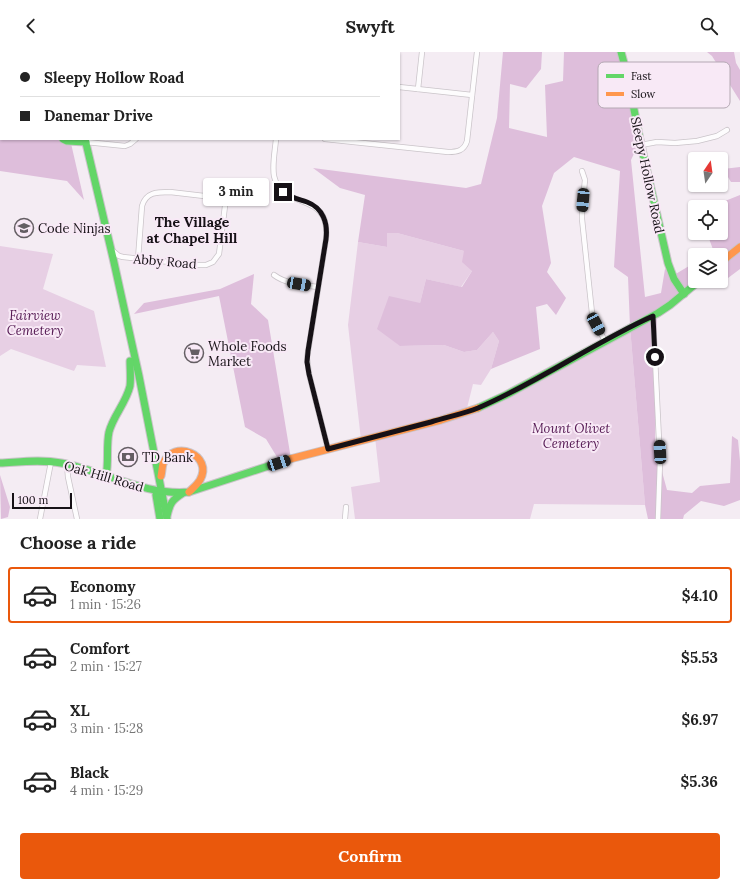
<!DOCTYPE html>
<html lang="en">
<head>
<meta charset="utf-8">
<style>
	:root { --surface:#fff; --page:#f6f6f6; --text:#222; --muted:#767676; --line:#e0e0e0; --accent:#ea580c }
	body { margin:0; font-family:Lora,serif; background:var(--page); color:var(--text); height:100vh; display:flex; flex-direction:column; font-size:15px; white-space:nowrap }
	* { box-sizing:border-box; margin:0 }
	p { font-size:13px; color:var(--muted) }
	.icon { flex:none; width:22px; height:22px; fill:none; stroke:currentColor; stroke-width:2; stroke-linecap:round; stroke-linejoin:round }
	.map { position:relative; height:467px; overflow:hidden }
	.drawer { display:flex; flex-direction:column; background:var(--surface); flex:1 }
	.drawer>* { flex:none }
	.guide { position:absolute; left:0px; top:0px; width:400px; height:88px; box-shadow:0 1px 3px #0004; display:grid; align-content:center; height:88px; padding:0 20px; background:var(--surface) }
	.needle { width:26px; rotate:13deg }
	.buttons { position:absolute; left:688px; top:100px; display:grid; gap:8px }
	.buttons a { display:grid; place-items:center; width:40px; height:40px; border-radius:4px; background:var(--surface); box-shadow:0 1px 3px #0004; font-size:20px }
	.scale { position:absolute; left:12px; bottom:10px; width:60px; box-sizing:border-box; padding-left:4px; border:2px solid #161116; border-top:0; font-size:11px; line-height:14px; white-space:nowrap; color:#161116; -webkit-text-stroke:3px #f8e9f6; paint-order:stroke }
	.end { position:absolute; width:18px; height:18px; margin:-9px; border:5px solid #161116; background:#fff; box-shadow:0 0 0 2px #fff }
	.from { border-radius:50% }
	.bubble { position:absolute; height:28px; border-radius:4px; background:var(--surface); box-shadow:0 1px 3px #0004; font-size:13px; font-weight:800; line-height:28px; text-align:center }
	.car { position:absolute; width:12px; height:24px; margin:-12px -6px; border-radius:5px; box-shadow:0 0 3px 1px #0007; background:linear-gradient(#222 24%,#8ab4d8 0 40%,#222 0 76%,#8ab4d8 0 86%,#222 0) }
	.guide b { display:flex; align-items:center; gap:14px; height:38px; font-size:15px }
	.guide b+b { border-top:1px solid var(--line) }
	.guide i { width:10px; height:10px; background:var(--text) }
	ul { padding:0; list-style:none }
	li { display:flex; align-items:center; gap:12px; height:56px; margin:0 8px 6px; padding:0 12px; border:2px solid transparent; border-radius:4px }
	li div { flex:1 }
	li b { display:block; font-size:15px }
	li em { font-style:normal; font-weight:800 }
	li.selected { border-color:var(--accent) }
	li>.icon { width:36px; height:36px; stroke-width:1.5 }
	h2 { padding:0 20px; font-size:18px; line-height:48px }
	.cta { display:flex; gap:8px; margin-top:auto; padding:8px 20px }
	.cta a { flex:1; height:46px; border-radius:4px; background:var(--accent); color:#fff; font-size:16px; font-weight:800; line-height:46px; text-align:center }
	header { display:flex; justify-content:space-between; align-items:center; height:52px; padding:0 20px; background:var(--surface); font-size:18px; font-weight:800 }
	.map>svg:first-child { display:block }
	.green { fill:#e7cfe4 }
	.forest { fill:#debedb }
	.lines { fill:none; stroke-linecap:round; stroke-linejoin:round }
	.street-casing { stroke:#cac4c9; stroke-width:6 }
	.fast-casing { stroke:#cac4c9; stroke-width:9 }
	.slow-casing { stroke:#cac4c9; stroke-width:9 }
	.street { stroke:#fdfcfd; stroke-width:4.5 }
	.fast { stroke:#63d668; stroke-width:7 }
	.slow { stroke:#ff974d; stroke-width:7 }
	.route { stroke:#161116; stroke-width:5 }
	.labels { text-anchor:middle; stroke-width:4; stroke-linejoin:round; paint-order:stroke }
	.street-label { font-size:13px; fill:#161116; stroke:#f8e9f6 }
	.poi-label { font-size:13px; fill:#161116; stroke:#f8e9f6; text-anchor:start }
	.park-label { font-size:13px; font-style:italic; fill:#541852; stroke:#f8e9f6 }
	.neighbourhood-label { font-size:14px; font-weight:bold; fill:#161116; stroke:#f8e9f6 }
	.key { fill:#f8e9f6; stroke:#b4a8b3; stroke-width:1 }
	.key-label { font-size:11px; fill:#161116 }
</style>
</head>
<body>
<header><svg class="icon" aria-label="back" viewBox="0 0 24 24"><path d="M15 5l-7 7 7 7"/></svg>Swyft<svg class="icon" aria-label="search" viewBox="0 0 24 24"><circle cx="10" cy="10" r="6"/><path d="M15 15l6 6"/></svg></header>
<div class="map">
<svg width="740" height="467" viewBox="0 0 740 467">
	<rect width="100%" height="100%" fill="#f4ecf3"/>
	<g class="green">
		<polygon points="387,180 397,181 464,199 472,219 461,235 426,227 420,251 400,294 444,293 464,300 477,298 493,280 499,289 491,317 481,333 473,332 466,360 630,275 645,453 534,452 530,467 355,467 351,435 380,430 375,385 361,388 348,273 358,190 387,195"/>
		<polygon points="0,194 53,202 43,237 94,259 106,315 77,313 74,319 11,297 0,304"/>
	</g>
	<g class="forest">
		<polygon points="503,0 542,0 541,17 526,36 510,32 509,76 547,85 545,33 563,29 564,0 620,0 640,89 631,108 645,245 661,241 665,217 674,223 689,214 695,218 695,229 657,260 655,394 667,438 692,441 700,434 730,431 732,384 738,388 740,409 740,448 724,454 701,449 684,463 683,467 648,467 645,453 630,275 628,225 614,215 620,119 574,105 554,121 542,154 551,211 547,220 566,246 556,263 547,252 536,255 540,297 491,317 499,289 493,280 477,298 464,300 444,293 400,294 377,277 389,244 420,251 426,227 462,235 472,219 462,210 464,199 397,181 387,181 387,195 358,190 365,143 340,136 313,116 466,136 481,132 497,66"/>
		<polygon points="707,0 734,0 736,11 740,18 740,49 712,4"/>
		<polygon points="0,71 1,71 1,87 70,87 84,148 67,129 0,119"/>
		<polygon points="740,115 740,130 731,130 723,117"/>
		<polygon points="740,143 740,217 724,229 712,231 709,229 721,229 721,203 715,203 707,181 721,181 721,155 710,155"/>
		<polygon points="254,222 251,252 268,268 291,407 280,410 266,387 245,375 219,244 134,262 144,251 220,237"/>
		<polygon points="0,423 10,455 8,465 1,467"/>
	</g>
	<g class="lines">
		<defs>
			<g id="street">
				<polyline points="157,1 157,0"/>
				<polyline points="257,1 257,0"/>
				<polyline points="312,1 312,0"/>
				<polyline points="367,1 367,0"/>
				<polyline points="0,26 1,26"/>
				<polyline points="399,35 472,43"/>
				<polyline points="418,37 422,0"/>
				<path d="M276,87C275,99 272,112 274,124C282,160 331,137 326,187L307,306L309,322L328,397"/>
				<path d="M325,87L448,100C457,100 464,99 467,89L477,0"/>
				<polyline points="86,90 125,94 130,92 136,87"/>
				<polyline points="641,93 657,90 675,91 697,89 717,84 727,78"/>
				<polyline points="582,119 585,128 582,157 582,167 592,261 596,272 605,289"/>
				<polyline points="113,199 119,204 123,205 198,213 206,213 213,210 219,202 226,146"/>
				<path d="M138,207L142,154C146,140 157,140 170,140L247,149"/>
				<path d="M274,223C286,232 303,233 318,235"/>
				<polyline points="653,264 660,409 658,467"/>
				<polyline points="67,413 68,425 77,467"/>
				<polyline points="40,467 51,410"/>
				<polyline points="345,467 346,455"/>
			</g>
			<g id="fast">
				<polyline points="65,0 65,1"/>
				<polyline points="621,0 627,22 641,93 668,211 674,227 684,242"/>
				<polyline points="63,87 67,89 86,90"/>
				<polyline points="85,87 113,206 139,324 167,467"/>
				<polyline points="478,356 506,343 658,261 670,253 699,229"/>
				<path d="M0,411C20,410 41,407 61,411C104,419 145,444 189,440L290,407"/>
				<path d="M106,424C109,410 106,394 109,380C113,364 126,351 130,334C131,326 130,317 130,309"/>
				<polyline points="156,443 160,467"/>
				<path d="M167,464C170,451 172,448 183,441"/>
			</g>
			<g id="slow">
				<polyline points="58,0 58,1"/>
				<polyline points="721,210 740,195"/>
				<polyline points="290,407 441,368 478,356"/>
				<path d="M161,424C162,420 162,415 163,412C173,386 214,403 200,428C197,433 193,436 189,440"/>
			</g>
		</defs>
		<use href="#street" class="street-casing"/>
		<use href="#fast" class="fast-casing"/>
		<use href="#slow" class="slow-casing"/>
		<use href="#street" class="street"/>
		<use href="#fast" class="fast"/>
		<use href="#slow" class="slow"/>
	</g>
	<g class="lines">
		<path class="route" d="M283,140C291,146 298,147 307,150C323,156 328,171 326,187L308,299L307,310L309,322L328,397C363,388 397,379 431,370C447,365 463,362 478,356C539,330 593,291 653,264L655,305"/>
	</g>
	<defs>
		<symbol id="school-ring" viewBox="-11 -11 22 22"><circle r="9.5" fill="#f8e9f6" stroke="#645e63" stroke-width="1.5"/><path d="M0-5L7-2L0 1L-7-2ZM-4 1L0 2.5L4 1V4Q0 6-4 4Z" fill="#645e63"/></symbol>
		<symbol id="supermarket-ring" viewBox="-11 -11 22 22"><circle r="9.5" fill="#f8e9f6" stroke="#645e63" stroke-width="1.5"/><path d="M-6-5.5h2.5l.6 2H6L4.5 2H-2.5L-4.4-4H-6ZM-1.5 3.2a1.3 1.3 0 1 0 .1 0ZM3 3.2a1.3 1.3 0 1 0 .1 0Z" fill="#645e63"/></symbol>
		<symbol id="bank-ring" viewBox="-11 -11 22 22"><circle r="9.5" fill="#f8e9f6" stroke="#645e63" stroke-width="1.5"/><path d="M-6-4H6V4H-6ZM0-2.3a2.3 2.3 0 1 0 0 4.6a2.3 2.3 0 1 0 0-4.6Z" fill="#645e63"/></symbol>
	</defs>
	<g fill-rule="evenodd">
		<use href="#school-ring" x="13" y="165" width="22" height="22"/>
		<use href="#supermarket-ring" x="183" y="290" width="22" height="22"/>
		<use href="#bank-ring" x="117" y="394" width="22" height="22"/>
	</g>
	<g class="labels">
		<g class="street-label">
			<text transform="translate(648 123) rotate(78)" y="5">Sleepy Hollow Road</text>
			<text transform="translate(165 209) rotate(5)" y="5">Abby Road</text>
			<text transform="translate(104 424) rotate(16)" y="5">Oak Hill Road</text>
		</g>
		<g class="poi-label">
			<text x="38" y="181">Code Ninjas</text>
			<text x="208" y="299">Whole Foods<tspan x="208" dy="15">Market</tspan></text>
			<text x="142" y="410">TD Bank</text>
		</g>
		<g class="park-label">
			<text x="35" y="268">Fairview<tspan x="35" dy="15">Cemetery</tspan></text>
			<text x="571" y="381">Mount Olivet<tspan x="571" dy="15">Cemetery</tspan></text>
		</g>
		<g class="neighbourhood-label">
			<text x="192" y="175">The Village<tspan x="192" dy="16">at Chapel Hill</tspan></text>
		</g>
	</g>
	<rect x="598" y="10" width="132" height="46" rx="6" class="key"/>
	<rect x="606" y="22" width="18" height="4" fill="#63d668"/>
	<rect x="606" y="40" width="18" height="4" fill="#ff974d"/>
	<g class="key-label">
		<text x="631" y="28">Fast</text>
		<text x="631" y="46">Slow</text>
	</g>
</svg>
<div class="buttons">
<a><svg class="needle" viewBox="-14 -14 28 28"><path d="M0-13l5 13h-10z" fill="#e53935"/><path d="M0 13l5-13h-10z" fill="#767676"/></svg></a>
<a><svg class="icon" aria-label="locate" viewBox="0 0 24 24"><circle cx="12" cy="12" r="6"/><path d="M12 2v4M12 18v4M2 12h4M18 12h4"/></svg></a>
<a><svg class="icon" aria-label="layers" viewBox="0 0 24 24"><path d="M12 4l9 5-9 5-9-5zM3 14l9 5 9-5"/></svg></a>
</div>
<div class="scale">100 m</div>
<i class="end from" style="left:655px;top:305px"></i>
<i class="end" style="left:283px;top:140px"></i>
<div class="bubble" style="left:203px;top:126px;width:66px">3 min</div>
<i class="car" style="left:583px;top:148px;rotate:185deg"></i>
<i class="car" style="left:299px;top:232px;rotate:100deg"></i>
<i class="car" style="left:596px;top:272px;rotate:152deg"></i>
<i class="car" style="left:660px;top:400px;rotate:357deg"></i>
<i class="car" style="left:279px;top:411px;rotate:72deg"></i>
<div class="guide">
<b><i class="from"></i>Sleepy Hollow Road</b>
<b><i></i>Danemar Drive</b>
</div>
</div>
<section class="drawer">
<h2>Choose a ride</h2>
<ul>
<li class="selected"><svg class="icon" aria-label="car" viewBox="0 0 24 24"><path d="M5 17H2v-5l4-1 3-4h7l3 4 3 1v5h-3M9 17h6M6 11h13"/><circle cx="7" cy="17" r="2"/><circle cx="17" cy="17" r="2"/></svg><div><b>Economy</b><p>1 min · 15:26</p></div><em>$4.10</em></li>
<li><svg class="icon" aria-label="car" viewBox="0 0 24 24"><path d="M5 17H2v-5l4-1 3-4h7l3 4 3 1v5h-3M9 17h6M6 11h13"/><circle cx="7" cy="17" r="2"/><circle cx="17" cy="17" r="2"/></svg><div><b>Comfort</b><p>2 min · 15:27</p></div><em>$5.53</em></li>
<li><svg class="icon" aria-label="car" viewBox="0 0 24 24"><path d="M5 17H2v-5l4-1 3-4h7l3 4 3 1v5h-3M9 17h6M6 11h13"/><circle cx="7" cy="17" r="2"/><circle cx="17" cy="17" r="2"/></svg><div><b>XL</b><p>3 min · 15:28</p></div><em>$6.97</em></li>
<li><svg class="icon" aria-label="car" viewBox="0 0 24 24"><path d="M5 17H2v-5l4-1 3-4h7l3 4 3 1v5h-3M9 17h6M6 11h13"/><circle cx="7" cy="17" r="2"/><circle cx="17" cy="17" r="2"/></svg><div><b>Black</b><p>4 min · 15:29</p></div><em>$5.36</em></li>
</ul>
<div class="cta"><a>Confirm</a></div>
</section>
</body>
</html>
